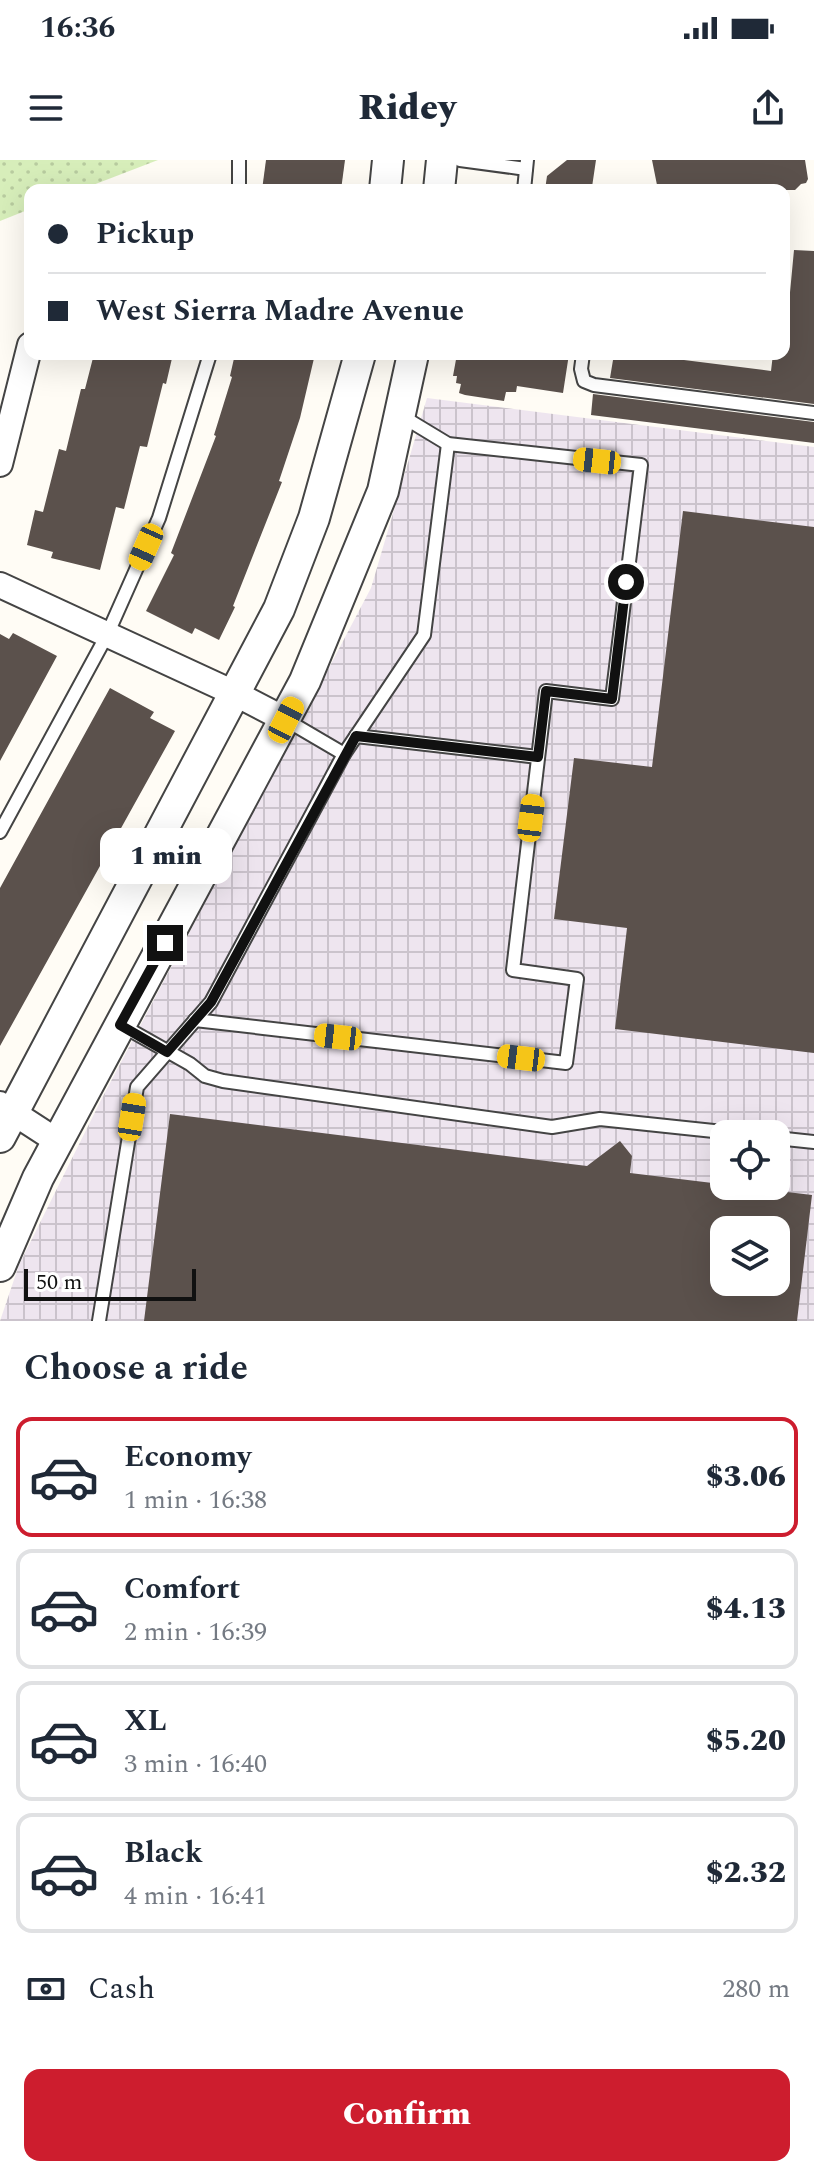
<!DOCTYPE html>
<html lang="en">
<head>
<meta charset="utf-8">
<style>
	:root { --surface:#fff; --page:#f2f2f3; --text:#1f2937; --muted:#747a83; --line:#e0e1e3; --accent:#cd1d2e }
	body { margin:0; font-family:Spectral,serif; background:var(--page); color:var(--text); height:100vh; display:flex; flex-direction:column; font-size:30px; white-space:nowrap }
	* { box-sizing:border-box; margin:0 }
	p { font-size:26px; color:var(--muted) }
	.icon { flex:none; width:44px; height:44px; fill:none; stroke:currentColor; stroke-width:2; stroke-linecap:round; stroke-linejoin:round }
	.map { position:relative; height:1161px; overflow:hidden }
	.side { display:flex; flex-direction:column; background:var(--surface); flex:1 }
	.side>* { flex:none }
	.guide { position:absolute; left:24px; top:24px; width:766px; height:176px; border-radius:16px; box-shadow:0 8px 32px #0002; display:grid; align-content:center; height:176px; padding:0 24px; background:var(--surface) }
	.fabs { position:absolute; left:710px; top:960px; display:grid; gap:16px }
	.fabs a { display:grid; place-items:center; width:80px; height:80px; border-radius:16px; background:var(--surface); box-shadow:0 8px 32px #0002; font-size:40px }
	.scale { position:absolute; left:24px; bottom:20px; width:172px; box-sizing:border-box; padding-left:8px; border:4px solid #111; border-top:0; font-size:22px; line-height:28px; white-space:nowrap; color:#111; -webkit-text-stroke:6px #fff; paint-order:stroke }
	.end { position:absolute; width:36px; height:36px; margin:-18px; border:10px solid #111; background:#fff; box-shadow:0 0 0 4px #fff }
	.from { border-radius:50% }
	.bubble { position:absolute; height:56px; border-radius:16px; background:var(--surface); box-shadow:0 8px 32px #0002; font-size:26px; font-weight:800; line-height:56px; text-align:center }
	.car { position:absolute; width:24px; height:48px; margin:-24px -12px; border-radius:10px; box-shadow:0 0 6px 2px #0007; background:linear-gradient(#f5c518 24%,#345 0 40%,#f5c518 0 76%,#345 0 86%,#f5c518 0) }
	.guide b { display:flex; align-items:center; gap:28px; height:76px; font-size:30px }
	.guide b+b { border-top:2px solid var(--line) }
	.guide i { width:20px; height:20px; background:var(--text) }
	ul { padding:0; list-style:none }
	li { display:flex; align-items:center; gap:24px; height:120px; margin:0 16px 12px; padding:0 8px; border:4px solid var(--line); border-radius:16px }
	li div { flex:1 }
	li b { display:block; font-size:30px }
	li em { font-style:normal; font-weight:800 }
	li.on { border-color:var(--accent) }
	li>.icon { width:72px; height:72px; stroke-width:1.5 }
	h2 { padding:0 24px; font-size:36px; line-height:96px }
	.pay { display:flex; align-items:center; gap:20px; height:88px; padding:0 24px; font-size:30px }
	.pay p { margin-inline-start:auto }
	.button { display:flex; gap:16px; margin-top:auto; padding:16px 24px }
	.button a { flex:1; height:92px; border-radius:16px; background:var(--accent); color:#fff; font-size:32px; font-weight:800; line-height:92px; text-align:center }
	.status { display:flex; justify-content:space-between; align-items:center; height:56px; padding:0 40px; background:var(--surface); direction:ltr }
	.status svg { height:22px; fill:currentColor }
	header { display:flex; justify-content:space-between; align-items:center; height:104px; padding:0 24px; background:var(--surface); font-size:36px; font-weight:800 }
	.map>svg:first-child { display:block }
	.industrial { fill:url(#industrial-grid); fill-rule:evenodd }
	.grass { fill:url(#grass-dots) }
	.building { fill:#5b514c; fill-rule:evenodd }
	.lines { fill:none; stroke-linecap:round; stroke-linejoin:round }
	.service-casing { stroke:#444; stroke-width:16 }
	.minor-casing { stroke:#444; stroke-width:28 }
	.tertiary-casing { stroke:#444; stroke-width:34 }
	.service { stroke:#fff; stroke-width:12 }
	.minor { stroke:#fff; stroke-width:24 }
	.tertiary { stroke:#fff; stroke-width:30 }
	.route { stroke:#111; stroke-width:10 }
</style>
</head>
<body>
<div class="status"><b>16:36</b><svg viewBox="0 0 49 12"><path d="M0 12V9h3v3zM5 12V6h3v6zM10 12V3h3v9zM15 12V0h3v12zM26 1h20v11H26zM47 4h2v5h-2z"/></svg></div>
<header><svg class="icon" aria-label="menu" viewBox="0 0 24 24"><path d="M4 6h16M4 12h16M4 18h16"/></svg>Ridey<svg class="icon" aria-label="share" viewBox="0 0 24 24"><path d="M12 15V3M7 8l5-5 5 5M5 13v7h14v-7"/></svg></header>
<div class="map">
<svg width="814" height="1161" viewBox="0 0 814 1161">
	<defs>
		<pattern id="industrial-grid" width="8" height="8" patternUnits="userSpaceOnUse" patternTransform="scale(2)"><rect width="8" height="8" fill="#eee5ef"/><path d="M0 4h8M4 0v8" fill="none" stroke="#cbc3cc"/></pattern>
		<pattern id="grass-dots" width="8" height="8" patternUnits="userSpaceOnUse" patternTransform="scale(2)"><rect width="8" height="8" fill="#d7eeba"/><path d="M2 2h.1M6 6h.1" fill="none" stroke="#b8cb9f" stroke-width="1.8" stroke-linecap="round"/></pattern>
	</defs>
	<rect width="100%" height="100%" fill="#fffcf5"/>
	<path class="industrial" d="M427,238L814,287V1161H0L19,1105L100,942L371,428ZM724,974H776V1026H724ZM724,1070H776V1122H724Z"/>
	<polygon class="grass" points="0,0 158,0 80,30 30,30 30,49 0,61"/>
	<g class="building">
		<polygon points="266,0 345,0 341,30 262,30"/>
		<polygon points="567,0 596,0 592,27 587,27 587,30 545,30 547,16"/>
		<polygon points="652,0 805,0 808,19 806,23 801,24 795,30 658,30"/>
		<polygon points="794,90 814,91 814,244 610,218 614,194 636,194 771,211 773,194 784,194 784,164 787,164"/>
		<polygon points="94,194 173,194 166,224 163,223 147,287 140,286 124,349 116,347 100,410 51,398 53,392 27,385 35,350 43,352 59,289 66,291 81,229 85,229"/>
		<polygon points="235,194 315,194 300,258 279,321 282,322 233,446 235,447 219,480 195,468 192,474 146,451 174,395 171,393 216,276 214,275 232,217 230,216"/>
		<polygon points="457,194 569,194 563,233 517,226 516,232 506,232 504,241 465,235 459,233 461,224 456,223 457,216 453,216"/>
		<polygon points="593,234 814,262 814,283 591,255"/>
		<polygon points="683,351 814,367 814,893 615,869 627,768 554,759 574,598 652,607"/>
		<polygon points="13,473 57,496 0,601 0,474 9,479"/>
		<polygon points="110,528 154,552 150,558 175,571 0,886 0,728"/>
		<path d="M170,954L587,1006L620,981L632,996L630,1013L812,1035L797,1161H144ZM724,1070H776V1122H724Z"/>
	</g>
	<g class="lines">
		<defs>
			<g id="service">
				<polyline points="460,0 526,9"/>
				<polyline points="239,30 239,0"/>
				<polyline points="524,30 527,0"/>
				<polyline points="583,194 581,209 584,221 594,225 814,253"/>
				<polyline points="356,576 538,597"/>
				<polyline points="344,594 424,475 448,284"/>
				<polyline points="0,672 107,475 159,358 210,194"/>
				<polyline points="195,860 566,903 577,819 513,810 546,531 612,539 641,305 448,284 400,255"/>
				<polyline points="121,865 190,904 205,916 223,921 552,967 600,959 742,974"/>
				<polyline points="776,978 814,982"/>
				<polyline points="99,1161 137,927 211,842 344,594 286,560"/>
			</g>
			<g id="minor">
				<polyline points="0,304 30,185"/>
				<polyline points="0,425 236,534 286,560"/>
				<polyline points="0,944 57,981"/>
			</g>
			<g id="tertiary">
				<polyline points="385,30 388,0"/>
				<polyline points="439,30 442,0"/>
				<polyline points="0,977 279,449 314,358 360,194"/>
				<polyline points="0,1106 38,1018 305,521 383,331 413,194"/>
			</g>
		</defs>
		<use href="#service" class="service-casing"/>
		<use href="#minor" class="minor-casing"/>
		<use href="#tertiary" class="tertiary-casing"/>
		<use href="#service" class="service"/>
		<use href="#minor" class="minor"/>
		<use href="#tertiary" class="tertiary"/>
	</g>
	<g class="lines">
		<polyline class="route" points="165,783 120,865 167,892 211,842 356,576 538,597 546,531 612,539 626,422"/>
	</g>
</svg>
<div class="fabs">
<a><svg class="icon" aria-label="locate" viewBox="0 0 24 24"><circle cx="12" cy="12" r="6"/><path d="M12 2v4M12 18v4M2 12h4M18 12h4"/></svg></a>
<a><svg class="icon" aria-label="layers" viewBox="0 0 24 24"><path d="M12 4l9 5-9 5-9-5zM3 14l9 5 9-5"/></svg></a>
</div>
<div class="scale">50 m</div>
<i class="end from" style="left:626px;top:422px"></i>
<i class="end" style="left:165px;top:783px"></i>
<div class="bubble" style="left:100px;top:668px;width:132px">1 min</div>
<i class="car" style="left:597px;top:301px;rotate:276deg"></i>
<i class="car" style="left:146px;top:387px;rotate:204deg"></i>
<i class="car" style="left:286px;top:560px;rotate:27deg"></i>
<i class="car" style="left:531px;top:658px;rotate:7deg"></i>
<i class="car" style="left:338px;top:877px;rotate:276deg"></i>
<i class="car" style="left:521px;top:898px;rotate:277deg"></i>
<i class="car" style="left:132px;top:957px;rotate:9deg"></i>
<div class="guide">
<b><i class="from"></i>Pickup</b>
<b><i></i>West Sierra Madre Avenue</b>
</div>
</div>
<section class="side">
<h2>Choose a ride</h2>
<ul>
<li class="on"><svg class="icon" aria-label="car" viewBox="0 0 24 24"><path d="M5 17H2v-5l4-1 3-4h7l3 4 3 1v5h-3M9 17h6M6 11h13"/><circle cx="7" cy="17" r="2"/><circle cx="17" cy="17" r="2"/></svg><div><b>Economy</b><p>1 min · 16:38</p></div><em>$3.06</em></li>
<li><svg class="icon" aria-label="car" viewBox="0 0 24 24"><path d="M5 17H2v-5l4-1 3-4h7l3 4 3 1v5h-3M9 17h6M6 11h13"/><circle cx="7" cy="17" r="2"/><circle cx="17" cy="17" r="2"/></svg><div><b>Comfort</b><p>2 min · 16:39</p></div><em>$4.13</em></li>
<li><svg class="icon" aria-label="car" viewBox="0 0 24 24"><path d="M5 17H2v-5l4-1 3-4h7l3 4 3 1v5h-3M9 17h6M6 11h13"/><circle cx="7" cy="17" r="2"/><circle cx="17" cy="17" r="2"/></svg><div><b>XL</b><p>3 min · 16:40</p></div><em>$5.20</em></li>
<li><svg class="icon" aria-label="car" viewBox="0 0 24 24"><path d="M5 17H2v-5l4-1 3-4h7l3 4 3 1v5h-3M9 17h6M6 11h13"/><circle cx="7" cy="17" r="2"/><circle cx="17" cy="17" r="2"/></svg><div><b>Black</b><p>4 min · 16:41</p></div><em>$2.32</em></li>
</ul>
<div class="pay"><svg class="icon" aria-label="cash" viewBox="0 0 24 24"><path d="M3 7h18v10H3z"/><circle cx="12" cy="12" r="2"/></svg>Cash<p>280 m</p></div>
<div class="button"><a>Confirm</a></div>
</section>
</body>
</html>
